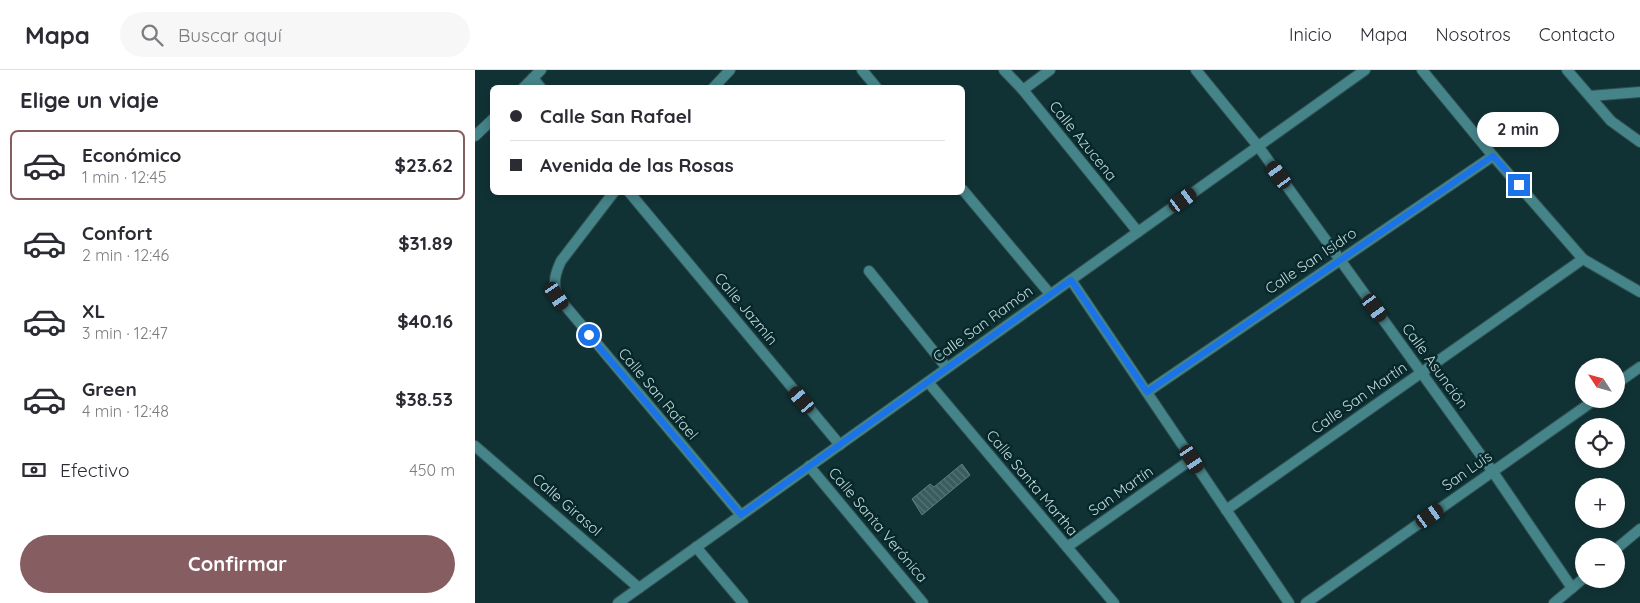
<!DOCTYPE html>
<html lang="es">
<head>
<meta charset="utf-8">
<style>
	:root { --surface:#fff; --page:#f7f7f7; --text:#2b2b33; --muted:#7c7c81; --line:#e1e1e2; --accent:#865d60 }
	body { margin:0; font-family:Quicksand,sans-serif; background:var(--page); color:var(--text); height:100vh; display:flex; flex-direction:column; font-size:19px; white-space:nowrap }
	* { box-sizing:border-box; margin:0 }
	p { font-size:16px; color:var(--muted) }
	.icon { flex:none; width:28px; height:28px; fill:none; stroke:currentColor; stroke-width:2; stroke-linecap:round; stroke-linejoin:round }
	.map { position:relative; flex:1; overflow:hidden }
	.panel { display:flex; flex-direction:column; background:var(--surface); width:475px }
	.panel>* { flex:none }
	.hud { position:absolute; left:15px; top:15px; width:475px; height:110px; border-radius:8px; box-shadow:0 2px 8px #0003; display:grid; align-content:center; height:110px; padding:0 20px; background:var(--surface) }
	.needle { width:32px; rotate:306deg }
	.tools { position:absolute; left:1100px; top:288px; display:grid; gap:10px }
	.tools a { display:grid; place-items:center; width:50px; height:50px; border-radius:50%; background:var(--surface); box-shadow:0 2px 8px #0003; font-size:25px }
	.end { position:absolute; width:22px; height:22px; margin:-11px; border:6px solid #1a73e8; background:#fff; box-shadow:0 0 0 2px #fff }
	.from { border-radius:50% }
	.bubble { position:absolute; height:35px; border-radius:18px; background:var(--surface); box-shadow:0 2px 8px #0003; font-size:16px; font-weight:800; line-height:35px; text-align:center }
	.car { position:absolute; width:15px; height:30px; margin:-15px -8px; border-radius:6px; box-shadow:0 0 4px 1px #0007; background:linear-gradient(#222 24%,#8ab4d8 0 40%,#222 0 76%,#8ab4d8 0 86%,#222 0) }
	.hud b { display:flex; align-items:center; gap:18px; height:48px; font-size:19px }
	.hud b+b { border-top:1px solid var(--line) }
	.hud i { width:12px; height:12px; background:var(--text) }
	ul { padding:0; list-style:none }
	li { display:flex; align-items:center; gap:15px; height:70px; margin:0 10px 8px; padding:0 10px; border:2px solid transparent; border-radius:8px }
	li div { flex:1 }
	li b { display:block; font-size:19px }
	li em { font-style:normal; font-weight:800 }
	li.active { border-color:var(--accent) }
	li>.icon { width:45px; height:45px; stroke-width:1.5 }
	h2 { padding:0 20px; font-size:22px; line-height:60px }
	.pay { display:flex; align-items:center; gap:12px; height:55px; padding:0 20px; font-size:19px }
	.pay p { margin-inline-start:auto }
	.action { display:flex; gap:10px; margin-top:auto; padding:10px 20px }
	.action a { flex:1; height:58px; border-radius:30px; background:var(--accent); color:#fff; font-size:20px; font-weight:800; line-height:58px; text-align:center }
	header { display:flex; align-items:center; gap:30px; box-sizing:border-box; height:70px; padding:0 25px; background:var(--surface); border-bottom:1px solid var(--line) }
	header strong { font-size:24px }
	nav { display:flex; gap:28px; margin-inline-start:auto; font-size:18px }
	.search { width:350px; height:45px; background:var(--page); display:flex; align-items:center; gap:12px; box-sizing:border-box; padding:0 18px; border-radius:28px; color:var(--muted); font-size:19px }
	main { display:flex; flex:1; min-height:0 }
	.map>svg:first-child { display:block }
	.building { fill:url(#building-back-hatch); stroke:#5d7f82 }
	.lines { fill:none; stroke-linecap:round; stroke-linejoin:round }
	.minor-casing { stroke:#315052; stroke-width:12 }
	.minor { stroke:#458489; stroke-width:10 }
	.route { stroke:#1a73e8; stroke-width:6 }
	.labels { text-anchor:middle; stroke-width:5; stroke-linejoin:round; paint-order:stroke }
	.street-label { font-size:15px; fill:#c5d7d8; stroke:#06282b }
</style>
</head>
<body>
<header>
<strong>Mapa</strong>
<div class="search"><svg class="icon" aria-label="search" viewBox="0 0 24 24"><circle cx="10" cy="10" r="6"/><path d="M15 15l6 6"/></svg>Buscar aquí</div>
<nav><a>Inicio</a><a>Mapa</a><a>Nosotros</a><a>Contacto</a></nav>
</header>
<main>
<section class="panel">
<h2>Elige un viaje</h2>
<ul>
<li class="active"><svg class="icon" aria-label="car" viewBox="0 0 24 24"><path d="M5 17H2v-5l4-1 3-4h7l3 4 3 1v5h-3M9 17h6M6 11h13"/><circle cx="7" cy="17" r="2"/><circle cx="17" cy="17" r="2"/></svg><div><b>Económico</b><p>1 min · 12:45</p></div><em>$23.62</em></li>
<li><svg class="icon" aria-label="car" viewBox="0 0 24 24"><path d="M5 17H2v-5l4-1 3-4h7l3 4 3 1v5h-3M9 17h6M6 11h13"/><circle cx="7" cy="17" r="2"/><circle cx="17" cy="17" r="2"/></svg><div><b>Confort</b><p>2 min · 12:46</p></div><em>$31.89</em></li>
<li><svg class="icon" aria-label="car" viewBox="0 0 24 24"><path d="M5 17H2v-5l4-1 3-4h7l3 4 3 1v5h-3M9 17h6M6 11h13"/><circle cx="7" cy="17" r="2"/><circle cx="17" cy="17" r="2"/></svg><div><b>XL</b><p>3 min · 12:47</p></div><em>$40.16</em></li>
<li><svg class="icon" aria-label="car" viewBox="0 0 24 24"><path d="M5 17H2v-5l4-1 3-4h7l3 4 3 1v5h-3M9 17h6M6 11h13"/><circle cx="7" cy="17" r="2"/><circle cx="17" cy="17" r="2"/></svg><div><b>Green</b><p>4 min · 12:48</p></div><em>$38.53</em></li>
</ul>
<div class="pay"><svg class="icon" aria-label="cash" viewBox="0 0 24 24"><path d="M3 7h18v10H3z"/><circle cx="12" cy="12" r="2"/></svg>Efectivo<p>450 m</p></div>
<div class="action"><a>Confirmar</a></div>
</section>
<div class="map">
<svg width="1165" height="533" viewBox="0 0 1165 533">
	<defs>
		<pattern id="building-back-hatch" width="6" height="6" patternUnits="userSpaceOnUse" patternTransform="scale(1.25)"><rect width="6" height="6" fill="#3b5c5f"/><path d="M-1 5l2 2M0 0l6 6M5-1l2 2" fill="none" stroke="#567375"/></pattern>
	</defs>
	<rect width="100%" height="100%" fill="#113235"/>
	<polygon class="building" points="487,394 495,405 447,445 437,429 455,414 459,417"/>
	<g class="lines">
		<defs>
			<g id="minor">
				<polyline points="387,0 402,18"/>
				<polyline points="529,0 548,20 663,162"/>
				<polyline points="721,0 783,76 1018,402 1097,518"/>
				<polyline points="947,0 1018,86 1108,189 1165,222"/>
				<polyline points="1092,0 1136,51 1165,72"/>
				<polyline points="58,8 66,18"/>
				<polyline points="48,18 66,0"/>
				<polyline points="238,18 255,0"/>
				<polyline points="548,20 575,0"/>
				<polyline points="1115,26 1165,22"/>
				<polyline points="0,66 18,49"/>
				<polyline points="488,120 575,224"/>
				<path d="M139,122L86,191C80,204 78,212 82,226L266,445"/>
				<polyline points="154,122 365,375"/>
				<polyline points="394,201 472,298"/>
				<polyline points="596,210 814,533"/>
				<polyline points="453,312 639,533"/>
				<polyline points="1141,314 1165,297"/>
				<polyline points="672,322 1018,86"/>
				<polyline points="0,376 164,518"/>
				<polyline points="334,396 448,533"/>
				<polyline points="751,440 1108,189"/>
				<polyline points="221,477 268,533"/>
				<polyline points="592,477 717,389"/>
				<polyline points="1141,479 1165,459"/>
				<polyline points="143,533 890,0"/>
				<polyline points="831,533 1121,329"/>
				<polyline points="1079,533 1109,508"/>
			</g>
		</defs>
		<use href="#minor" class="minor-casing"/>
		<use href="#minor" class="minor"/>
	</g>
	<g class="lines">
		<polyline class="route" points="114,265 266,445 596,210 672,322 1018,86 1044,115"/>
	</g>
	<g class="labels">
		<g class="street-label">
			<text transform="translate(608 71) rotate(51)" y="5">Calle Azucena</text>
			<text transform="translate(836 191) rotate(-34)" y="5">Calle San Isidro</text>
			<text transform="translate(271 239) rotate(50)" y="5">Calle Jazmín</text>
			<text transform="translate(508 254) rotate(-36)" y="5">Calle San Ramón</text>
			<text transform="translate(960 296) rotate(54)" y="5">Calle Asunción</text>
			<text transform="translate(183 324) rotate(50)" y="5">Calle San Rafael</text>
			<text transform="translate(884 328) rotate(-35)" y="5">Calle San Martín</text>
			<text transform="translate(992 401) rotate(-35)" y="5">San Luis</text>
			<text transform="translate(557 413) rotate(50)" y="5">Calle Santa Martha</text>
			<text transform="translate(646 421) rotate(-35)" y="5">San Martín</text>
			<text transform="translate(92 435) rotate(41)" y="5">Calle Girasol</text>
			<text transform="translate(403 455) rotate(50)" y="5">Calle Santa Verónica</text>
		</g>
	</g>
</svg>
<div class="tools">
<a><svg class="needle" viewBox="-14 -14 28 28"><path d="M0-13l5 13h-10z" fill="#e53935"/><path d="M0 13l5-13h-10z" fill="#7c7c81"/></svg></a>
<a><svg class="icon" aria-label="locate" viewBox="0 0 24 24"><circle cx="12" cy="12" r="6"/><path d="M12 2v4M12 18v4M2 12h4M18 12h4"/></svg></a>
<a>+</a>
<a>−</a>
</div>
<i class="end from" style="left:114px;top:265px"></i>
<i class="end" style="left:1044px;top:115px"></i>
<div class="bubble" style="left:1002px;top:42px;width:82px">2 min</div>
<i class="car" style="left:804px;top:105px;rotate:324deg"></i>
<i class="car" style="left:708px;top:130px;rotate:54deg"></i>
<i class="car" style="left:82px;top:226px;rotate:147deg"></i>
<i class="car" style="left:900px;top:238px;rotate:144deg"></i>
<i class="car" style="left:327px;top:330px;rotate:320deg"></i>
<i class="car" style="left:717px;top:389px;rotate:146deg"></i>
<i class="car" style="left:955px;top:446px;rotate:55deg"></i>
<div class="hud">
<b><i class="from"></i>Calle San Rafael</b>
<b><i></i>Avenida de las Rosas</b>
</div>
</div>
</main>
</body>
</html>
